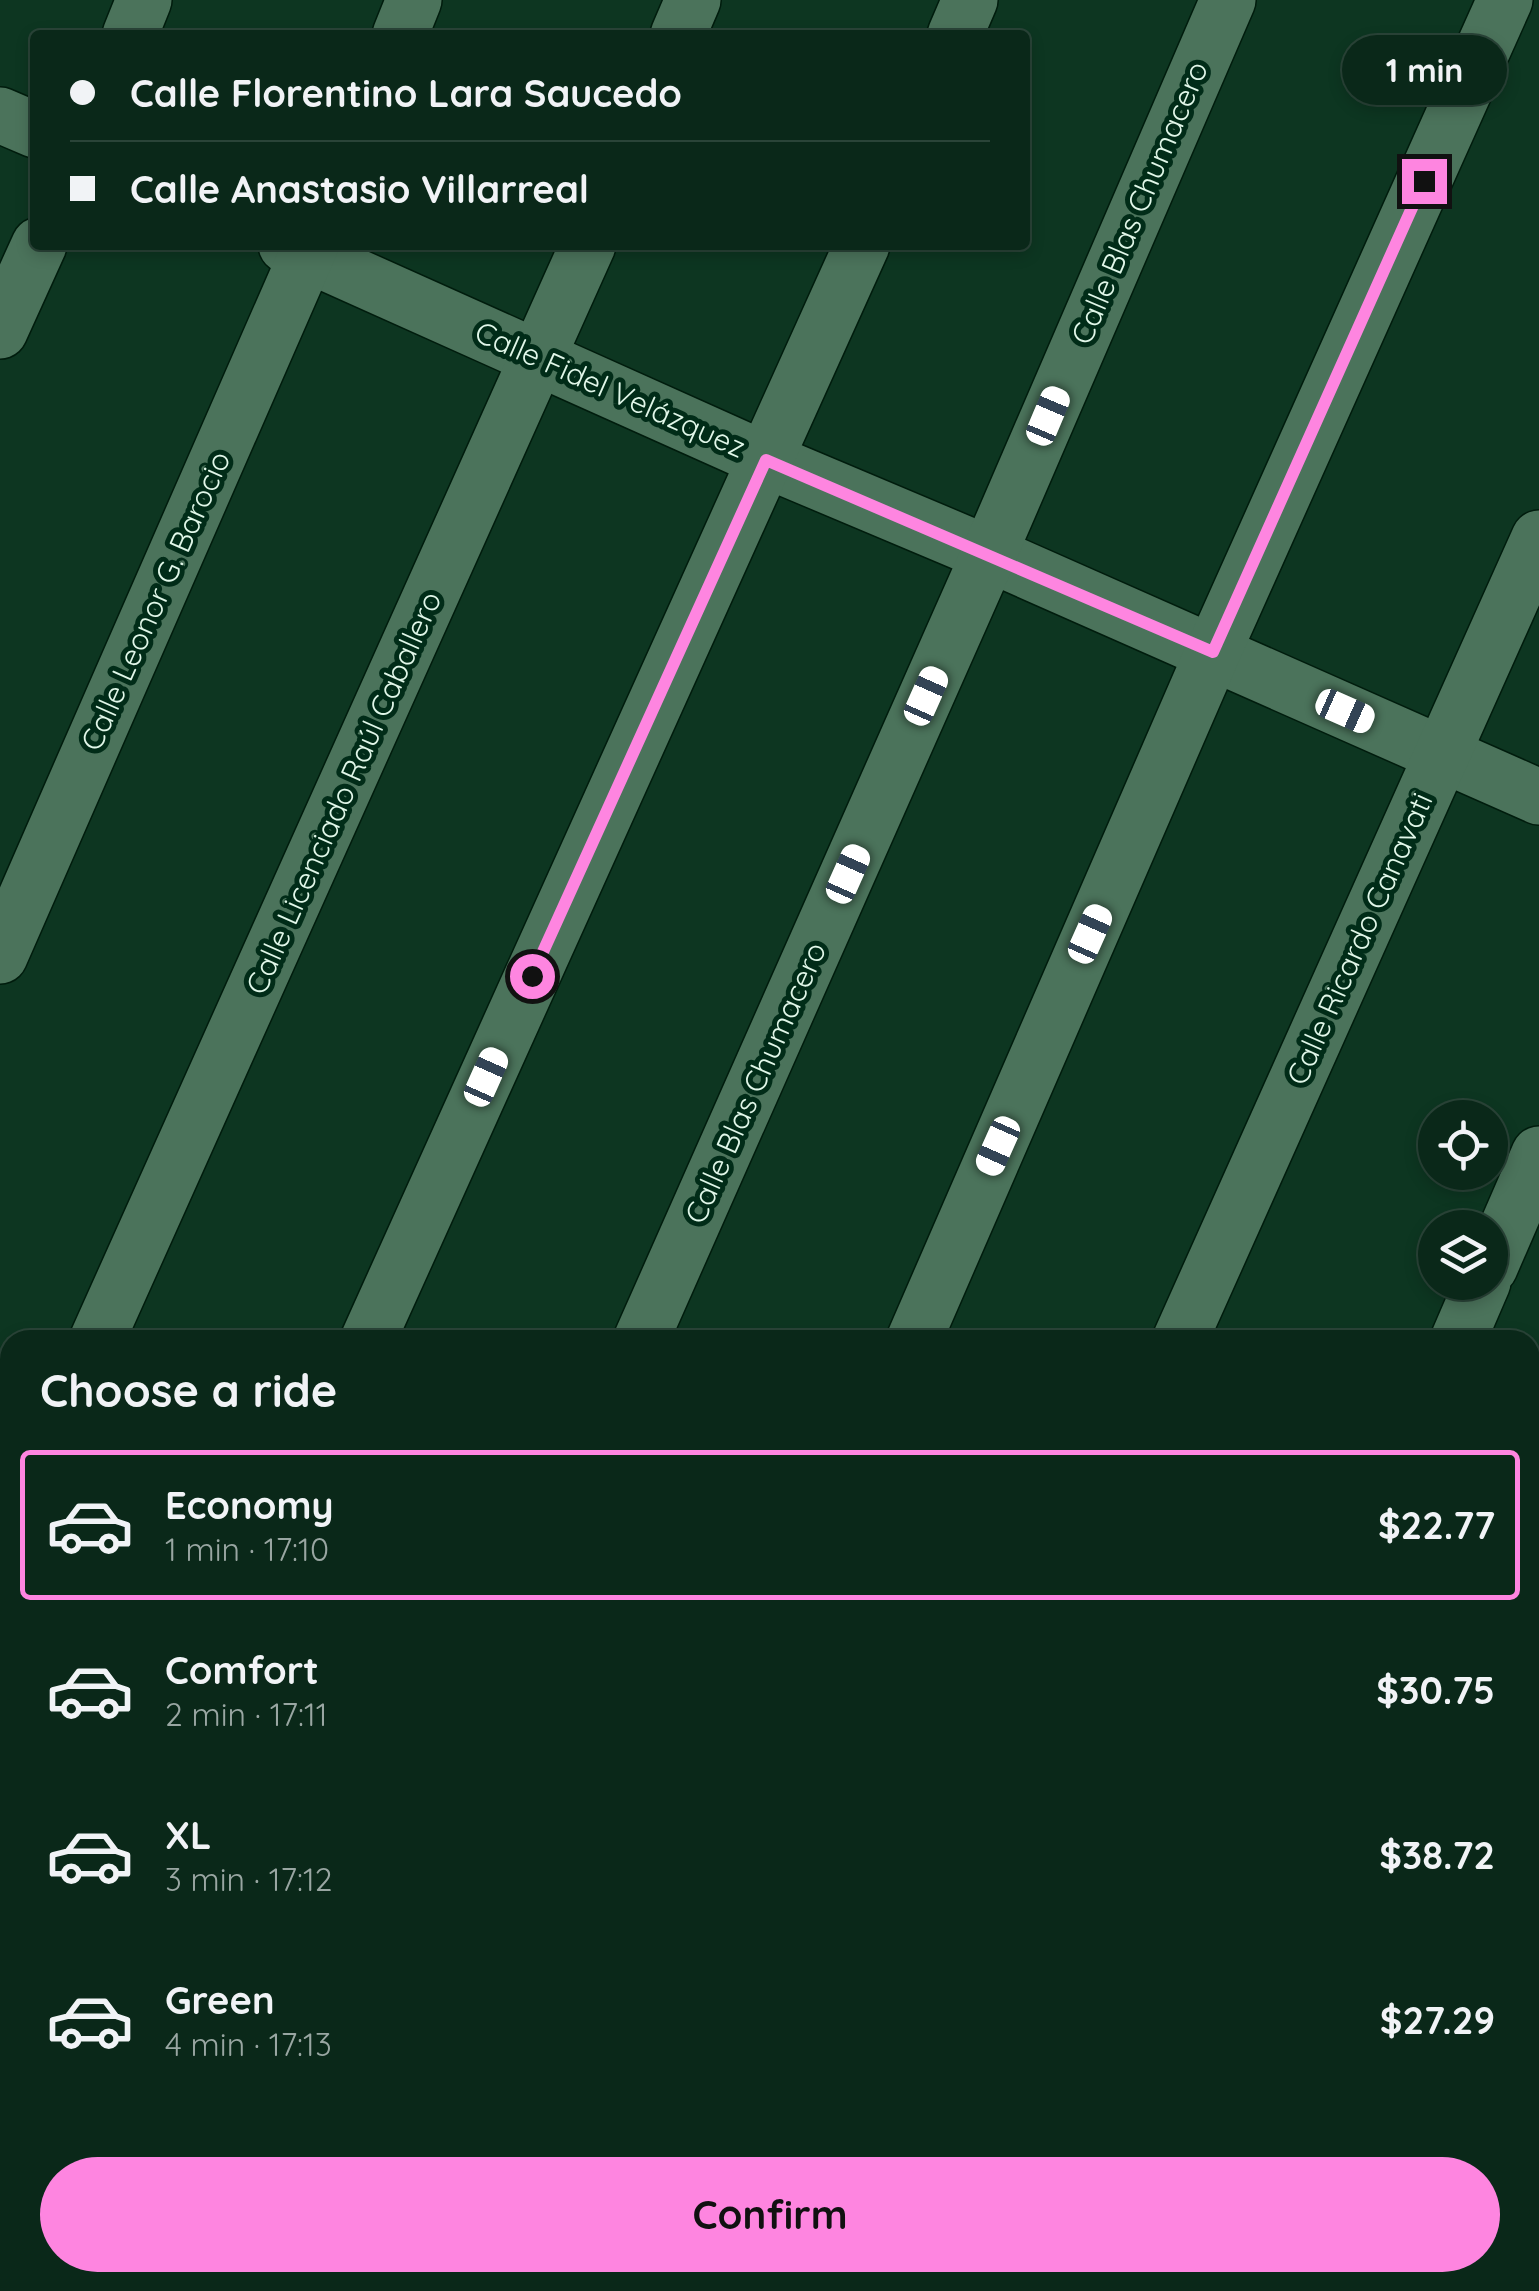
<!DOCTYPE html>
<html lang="en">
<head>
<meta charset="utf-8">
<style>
	:root { --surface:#0a2819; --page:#133022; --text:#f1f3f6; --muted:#99a6a2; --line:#2a4438; --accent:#fe85e0 }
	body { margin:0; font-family:Quicksand,sans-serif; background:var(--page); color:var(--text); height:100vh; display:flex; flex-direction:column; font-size:38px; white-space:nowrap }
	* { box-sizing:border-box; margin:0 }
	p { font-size:32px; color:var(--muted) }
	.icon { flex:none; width:55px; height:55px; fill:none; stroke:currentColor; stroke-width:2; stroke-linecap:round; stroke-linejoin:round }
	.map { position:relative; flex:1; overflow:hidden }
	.drawer { position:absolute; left:0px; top:1330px; width:1540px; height:962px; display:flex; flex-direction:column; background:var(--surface); border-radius:30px 30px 0 0; box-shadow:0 5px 15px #0003,0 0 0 2px var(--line) }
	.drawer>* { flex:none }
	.top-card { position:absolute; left:30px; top:30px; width:1000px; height:220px; border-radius:10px; box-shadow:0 5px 15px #0003,0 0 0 2px var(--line); display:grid; align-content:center; height:220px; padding:0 40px; background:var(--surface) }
	.buttons { position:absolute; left:1418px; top:1100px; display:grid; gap:20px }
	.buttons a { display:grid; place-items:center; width:90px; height:90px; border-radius:50%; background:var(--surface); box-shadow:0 5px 15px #0003,0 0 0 2px var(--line); font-size:50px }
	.end { position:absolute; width:45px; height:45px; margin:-22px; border:12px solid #fe85e0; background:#111; box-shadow:0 0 0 5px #111 }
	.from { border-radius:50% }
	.bubble { position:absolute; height:70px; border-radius:35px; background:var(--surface); box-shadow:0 5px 15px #0003,0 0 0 2px var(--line); font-size:32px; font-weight:700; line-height:70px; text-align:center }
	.car { position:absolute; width:30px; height:60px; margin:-30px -15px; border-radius:12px; box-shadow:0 0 8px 2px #0007; background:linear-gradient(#fff 24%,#345 0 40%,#fff 0 76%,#345 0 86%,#fff 0) }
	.top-card b { display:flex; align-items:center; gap:35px; height:95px; font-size:38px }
	.top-card b+b { border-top:2px solid var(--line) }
	.top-card i { width:25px; height:25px; background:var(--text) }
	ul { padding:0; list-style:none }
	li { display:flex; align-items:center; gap:30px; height:150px; margin:0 20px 15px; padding:0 20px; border:5px solid transparent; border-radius:10px }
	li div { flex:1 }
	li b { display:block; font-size:38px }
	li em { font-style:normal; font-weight:700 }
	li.on { border-color:var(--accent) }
	li>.icon { width:90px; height:90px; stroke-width:1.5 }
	h2 { padding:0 40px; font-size:45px; line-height:120px }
	.primary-button { display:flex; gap:20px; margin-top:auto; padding:20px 40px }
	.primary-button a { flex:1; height:115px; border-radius:60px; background:var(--accent); color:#111; font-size:40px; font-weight:700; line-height:115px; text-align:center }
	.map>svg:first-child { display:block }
	.building { fill:#716210; stroke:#a69d73; stroke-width:2.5 }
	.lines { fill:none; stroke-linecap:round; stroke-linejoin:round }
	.minor-casing { stroke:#001c0d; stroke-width:58 }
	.minor { stroke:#4b735b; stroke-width:55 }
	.route { stroke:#fe85e0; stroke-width:12 }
	.labels { text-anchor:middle; stroke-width:10; stroke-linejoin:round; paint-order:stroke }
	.street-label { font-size:30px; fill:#e1f7e9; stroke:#012c18 }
</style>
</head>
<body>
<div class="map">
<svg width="1539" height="2291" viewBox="0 0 1539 2291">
	<rect width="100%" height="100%" fill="#0d3621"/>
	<g class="building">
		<polygon points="0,1957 10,1962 10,2016 0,2036"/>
		<polygon points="0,2174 10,2179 10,2224 0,2221"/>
		<polygon points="0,2267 10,2272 10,2282 20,2282 15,2291 0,2291"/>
		<polygon points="539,2282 586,2282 601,2291 535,2291"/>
	</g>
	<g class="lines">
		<defs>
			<g id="minor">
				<polyline points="130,35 144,0"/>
				<polyline points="400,35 414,0"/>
				<polyline points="678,35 693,0"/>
				<polyline points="955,35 970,0"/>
				<polyline points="0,115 35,130"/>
				<polyline points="286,245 766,460 989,554 1539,797"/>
				<polyline points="0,331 39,245"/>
				<polyline points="0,956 311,245"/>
				<polyline points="1490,1267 1539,1154"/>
				<polyline points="97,1340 588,245"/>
				<polyline points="368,1340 862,245"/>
				<polyline points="641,1340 989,554 1228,0"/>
				<polyline points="914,1340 1213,652 1505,0"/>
				<polyline points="1180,1340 1539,538"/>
				<polyline points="1458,1340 1483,1282"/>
				<polyline points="0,1436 10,1441"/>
				<polyline points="0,1550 10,1528"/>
				<polyline points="0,1714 10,1719"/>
				<polyline points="1530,1794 1539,1773"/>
				<polyline points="1530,2111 1539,2115"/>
				<polyline points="0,2115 10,2094"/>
				<polyline points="1285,2282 1305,2291"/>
				<polyline points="192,2291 196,2282"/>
				<polyline points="474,2291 479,2282"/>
				<polyline points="749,2291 753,2282"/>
				<polyline points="1024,2291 1028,2282"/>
			</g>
		</defs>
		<use href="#minor" class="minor-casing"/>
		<use href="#minor" class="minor"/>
	</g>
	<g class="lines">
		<polyline class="route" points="532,976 766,460 1213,652 1424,181"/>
	</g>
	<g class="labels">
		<g class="street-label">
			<text transform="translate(1140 203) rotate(-67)" y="10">Calle Blas Chumacero</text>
			<text transform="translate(610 390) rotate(24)" y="10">Calle Fidel Velázquez</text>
			<text transform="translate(156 601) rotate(-66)" y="10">Calle Leonor G. Barocio</text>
			<text transform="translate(344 793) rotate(-66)" y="10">Calle Licenciado Raúl Caballero</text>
			<text transform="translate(1360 939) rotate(-66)" y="10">Calle Ricardo Canavati</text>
			<text transform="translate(756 1083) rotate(-66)" y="10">Calle Blas Chumacero</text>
		</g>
	</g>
</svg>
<div class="buttons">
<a><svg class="icon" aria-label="locate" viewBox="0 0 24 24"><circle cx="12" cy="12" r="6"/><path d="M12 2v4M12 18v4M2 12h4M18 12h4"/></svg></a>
<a><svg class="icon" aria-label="layers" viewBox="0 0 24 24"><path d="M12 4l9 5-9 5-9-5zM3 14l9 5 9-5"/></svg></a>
</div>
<i class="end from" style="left:532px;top:976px"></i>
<i class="end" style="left:1424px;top:181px"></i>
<div class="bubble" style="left:1342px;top:35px;width:165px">1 min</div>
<i class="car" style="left:1048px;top:416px;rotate:23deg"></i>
<i class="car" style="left:926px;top:696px;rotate:24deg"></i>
<i class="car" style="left:1345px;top:711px;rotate:114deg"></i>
<i class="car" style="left:848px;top:874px;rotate:24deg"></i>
<i class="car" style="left:1090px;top:934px;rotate:24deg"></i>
<i class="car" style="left:486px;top:1077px;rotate:24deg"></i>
<i class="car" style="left:998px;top:1146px;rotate:204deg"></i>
<div class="top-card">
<b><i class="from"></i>Calle Florentino Lara Saucedo</b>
<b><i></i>Calle Anastasio Villarreal</b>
</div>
<section class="drawer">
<h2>Choose a ride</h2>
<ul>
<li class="on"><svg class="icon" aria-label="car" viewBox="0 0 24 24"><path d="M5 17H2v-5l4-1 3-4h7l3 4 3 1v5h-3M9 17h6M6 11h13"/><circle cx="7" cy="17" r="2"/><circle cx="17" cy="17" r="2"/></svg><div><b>Economy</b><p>1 min · 17:10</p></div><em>$22.77</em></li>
<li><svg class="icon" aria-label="car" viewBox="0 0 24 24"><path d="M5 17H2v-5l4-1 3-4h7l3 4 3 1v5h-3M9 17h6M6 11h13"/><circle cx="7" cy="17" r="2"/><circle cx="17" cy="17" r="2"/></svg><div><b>Comfort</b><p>2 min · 17:11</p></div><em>$30.75</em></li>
<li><svg class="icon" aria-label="car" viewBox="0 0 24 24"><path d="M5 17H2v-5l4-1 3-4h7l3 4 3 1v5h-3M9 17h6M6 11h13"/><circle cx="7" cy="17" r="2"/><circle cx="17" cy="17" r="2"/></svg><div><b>XL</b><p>3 min · 17:12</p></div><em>$38.72</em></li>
<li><svg class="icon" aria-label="car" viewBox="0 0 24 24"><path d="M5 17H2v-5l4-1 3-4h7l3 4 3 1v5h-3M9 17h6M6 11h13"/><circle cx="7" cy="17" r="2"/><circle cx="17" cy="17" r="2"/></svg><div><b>Green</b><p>4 min · 17:13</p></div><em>$27.29</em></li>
</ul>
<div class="primary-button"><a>Confirm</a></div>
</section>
</div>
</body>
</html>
